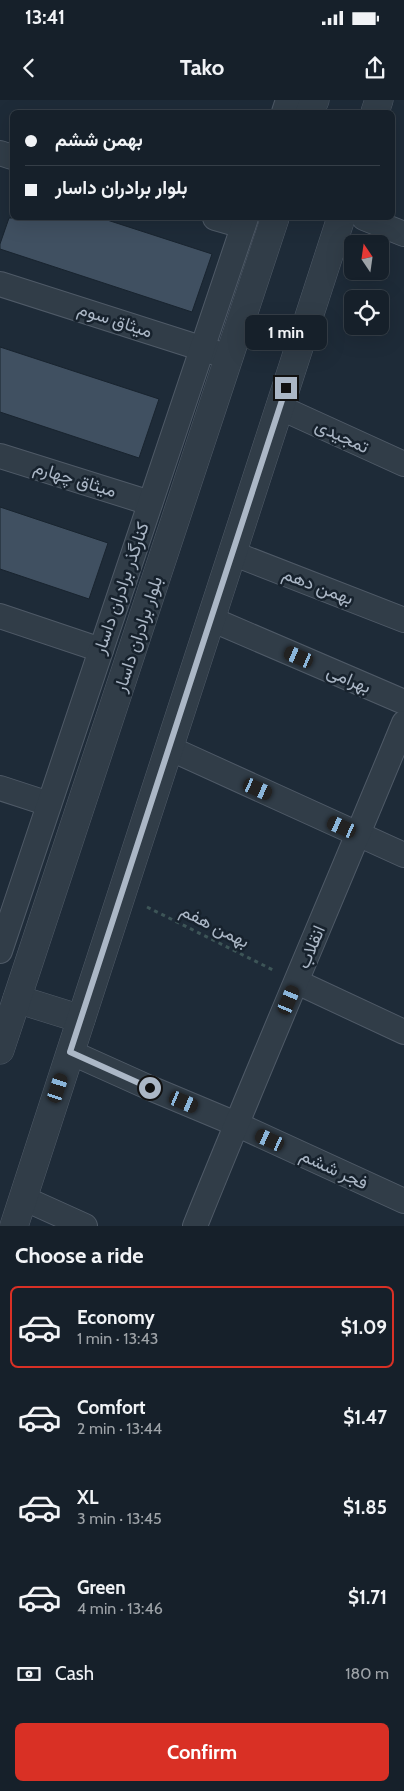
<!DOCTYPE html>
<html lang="en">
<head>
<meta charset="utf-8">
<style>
	:root { --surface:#16202a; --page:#1f2832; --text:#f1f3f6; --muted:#9ea3a8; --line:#353e47; --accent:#d93025 }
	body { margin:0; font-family:Cabin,Vazirmatn,sans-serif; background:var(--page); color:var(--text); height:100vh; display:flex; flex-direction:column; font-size:19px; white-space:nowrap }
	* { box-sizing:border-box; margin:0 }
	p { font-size:16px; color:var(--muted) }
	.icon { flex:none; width:28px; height:28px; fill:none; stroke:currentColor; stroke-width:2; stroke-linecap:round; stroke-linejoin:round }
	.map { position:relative; height:1126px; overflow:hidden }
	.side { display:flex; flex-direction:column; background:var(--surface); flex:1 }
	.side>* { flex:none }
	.hud { position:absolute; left:10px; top:10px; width:385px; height:110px; border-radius:8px; box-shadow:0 5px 20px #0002,0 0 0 1px var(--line); display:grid; align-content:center; height:110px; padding:0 15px; background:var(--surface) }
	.needle { width:32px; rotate:347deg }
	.buttons { position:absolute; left:344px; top:135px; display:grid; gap:10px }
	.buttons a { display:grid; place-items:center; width:45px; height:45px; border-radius:8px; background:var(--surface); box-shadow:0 5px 20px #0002,0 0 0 1px var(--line); font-size:25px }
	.end { position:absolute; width:22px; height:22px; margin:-11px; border:6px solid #abb7c6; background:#111; box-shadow:0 0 0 2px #111 }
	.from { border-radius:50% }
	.bubble { position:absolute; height:35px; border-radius:8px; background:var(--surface); box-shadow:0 5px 20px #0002,0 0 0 1px var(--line); font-size:16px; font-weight:700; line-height:35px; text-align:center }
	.car { position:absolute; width:15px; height:30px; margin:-15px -8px; border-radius:6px; box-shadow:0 0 4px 1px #0007; background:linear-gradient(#222 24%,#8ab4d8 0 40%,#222 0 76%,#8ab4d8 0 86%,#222 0) }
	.hud b { display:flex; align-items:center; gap:18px; height:48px; font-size:19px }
	.hud b+b { border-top:1px solid var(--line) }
	.hud i { width:12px; height:12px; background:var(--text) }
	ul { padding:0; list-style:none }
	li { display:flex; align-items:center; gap:15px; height:82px; margin:0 10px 8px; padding:0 5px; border:2px solid transparent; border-radius:8px }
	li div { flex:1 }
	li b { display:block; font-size:19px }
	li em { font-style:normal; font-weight:700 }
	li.selected { border-color:var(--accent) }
	li>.icon { width:45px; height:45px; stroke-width:1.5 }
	h2 { padding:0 15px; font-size:22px; line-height:60px }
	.pay { display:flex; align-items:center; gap:12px; height:55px; padding:0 15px; font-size:19px }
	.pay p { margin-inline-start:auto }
	.button { display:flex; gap:10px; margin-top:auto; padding:10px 15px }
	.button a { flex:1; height:58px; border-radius:8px; background:var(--accent); color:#fff; font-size:20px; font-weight:700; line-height:58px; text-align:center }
	.status { display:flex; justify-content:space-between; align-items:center; height:35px; padding:0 25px; background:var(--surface); direction:ltr }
	.status svg { height:14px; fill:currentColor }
	header { display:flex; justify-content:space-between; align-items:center; height:65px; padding:0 15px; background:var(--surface); font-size:22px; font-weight:700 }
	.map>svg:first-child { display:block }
	.building { fill:#405061; stroke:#19242f }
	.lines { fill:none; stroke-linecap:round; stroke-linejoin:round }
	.minor-casing { stroke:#4f5a67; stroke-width:26 }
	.tertiary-casing { stroke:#4f5a67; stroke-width:29 }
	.path { stroke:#3d5557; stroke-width:3; stroke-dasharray:4 4; stroke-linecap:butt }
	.minor { stroke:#313d48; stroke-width:24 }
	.tertiary { stroke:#313d48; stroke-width:28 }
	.route { stroke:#abb7c6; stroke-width:6 }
	.labels { text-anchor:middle; stroke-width:5; stroke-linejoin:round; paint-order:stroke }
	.street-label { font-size:18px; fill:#abb7c6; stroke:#17222d }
</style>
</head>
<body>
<div class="status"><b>13:41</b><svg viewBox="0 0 49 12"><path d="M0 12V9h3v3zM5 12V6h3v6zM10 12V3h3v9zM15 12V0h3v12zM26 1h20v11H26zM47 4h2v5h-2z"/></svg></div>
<header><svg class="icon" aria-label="back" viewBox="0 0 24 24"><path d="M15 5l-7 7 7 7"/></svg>Tako<svg class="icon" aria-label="share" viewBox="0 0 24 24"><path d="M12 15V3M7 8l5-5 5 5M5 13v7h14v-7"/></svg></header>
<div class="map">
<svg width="404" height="1126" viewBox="0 0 404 1126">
	<rect width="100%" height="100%" fill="#1e2b38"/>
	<g class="building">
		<polygon points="9,118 101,118 212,154 192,212 0,149 0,144"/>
		<polygon points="0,247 159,299 139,358 0,312"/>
		<polygon points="0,407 108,443 89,499 0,469"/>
	</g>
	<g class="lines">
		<defs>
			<g id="minor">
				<polyline points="284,12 288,0"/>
				<polyline points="0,53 12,57"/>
				<polyline points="215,118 243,126"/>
				<polyline points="364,118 404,134"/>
				<polyline points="0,184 216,253"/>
				<polyline points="279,307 404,364"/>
				<polyline points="0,356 150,403"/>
				<polyline points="232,453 404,520"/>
				<polyline points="0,516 101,550"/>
				<polyline points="211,519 404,602"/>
				<polyline points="169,648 404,755"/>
				<polyline points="0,688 49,704"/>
				<polyline points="0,851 246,118"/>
				<polyline points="297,882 404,932"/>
				<polyline points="70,952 150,988 236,1024 404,1101"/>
				<polyline points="23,1098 85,1126"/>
				<path d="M195,1126C263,957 335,791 404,623"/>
			</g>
			<g id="tertiary">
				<polyline points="310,12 315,0"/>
				<polyline points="375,12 379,0"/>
				<polyline points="17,899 81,919"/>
				<polyline points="0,950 275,118"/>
				<polyline points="14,1126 341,118"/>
			</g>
		</defs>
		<use href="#minor" class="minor-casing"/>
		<use href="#tertiary" class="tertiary-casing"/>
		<polyline class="path" points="147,807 273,870"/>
		<use href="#minor" class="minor"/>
		<use href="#tertiary" class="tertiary"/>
	</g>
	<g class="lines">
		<polyline class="route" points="150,988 70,952 286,288"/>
	</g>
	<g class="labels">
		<g class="street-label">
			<text transform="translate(115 220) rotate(18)" y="6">میثاق سوم</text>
			<text transform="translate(342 336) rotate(25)" y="6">تمجیدی</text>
			<text transform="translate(75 379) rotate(17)" y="6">میثاق چهارم</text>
			<text transform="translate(318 486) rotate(21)" y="6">بهمن دهم</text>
			<text transform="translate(121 488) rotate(-71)" y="6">کنارگذر برادران داسار</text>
			<text transform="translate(138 534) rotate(-72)" y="6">بلوار برادران داسار</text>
			<text transform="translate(349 579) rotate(23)" y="6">بهرامی</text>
			<text transform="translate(215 826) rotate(27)" y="6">بهمن هفم</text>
			<text transform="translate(311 847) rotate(-67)" y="6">انقلاب</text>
			<text transform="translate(334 1069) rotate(25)" y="6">فجر ششم</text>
		</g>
	</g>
</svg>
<div class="buttons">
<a><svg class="needle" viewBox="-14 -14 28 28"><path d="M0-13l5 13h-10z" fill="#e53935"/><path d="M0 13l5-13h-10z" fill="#9ea3a8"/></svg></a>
<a><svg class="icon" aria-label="locate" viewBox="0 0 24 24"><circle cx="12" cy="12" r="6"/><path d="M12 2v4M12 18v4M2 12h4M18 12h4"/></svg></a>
</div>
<i class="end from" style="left:150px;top:988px"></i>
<i class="end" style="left:286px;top:288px"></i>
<div class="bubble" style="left:245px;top:215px;width:82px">1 min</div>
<i class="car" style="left:299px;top:557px;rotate:293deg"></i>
<i class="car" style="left:258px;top:689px;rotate:114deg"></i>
<i class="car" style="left:342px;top:727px;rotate:294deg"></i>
<i class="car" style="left:289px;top:900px;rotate:23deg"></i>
<i class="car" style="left:58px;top:988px;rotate:18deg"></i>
<i class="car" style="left:184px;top:1002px;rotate:113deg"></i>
<i class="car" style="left:270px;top:1040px;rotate:295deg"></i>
<div class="hud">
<b><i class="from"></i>بهمن ششم</b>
<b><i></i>بلوار برادران داسار</b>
</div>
</div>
<section class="side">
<h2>Choose a ride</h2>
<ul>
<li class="selected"><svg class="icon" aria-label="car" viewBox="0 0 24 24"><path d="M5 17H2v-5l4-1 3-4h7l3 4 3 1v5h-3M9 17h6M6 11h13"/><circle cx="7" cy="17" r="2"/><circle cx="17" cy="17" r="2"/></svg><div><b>Economy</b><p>1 min · 13:43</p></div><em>$1.09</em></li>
<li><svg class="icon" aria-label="car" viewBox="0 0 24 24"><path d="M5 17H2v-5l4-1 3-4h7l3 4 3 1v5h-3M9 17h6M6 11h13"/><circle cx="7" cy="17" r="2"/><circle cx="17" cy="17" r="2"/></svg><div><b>Comfort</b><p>2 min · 13:44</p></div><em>$1.47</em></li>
<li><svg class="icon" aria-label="car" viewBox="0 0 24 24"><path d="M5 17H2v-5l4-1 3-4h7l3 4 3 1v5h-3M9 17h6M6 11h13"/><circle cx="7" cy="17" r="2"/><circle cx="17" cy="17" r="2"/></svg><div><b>XL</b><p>3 min · 13:45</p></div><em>$1.85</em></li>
<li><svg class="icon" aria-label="car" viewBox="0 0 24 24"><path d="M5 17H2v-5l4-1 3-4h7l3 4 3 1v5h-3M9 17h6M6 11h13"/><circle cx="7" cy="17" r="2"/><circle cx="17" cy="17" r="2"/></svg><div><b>Green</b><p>4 min · 13:46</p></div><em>$1.71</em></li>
</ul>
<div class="pay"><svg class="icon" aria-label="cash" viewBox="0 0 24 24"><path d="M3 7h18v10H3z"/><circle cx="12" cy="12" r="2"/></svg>Cash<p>180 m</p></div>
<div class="button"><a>Confirm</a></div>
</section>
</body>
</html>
